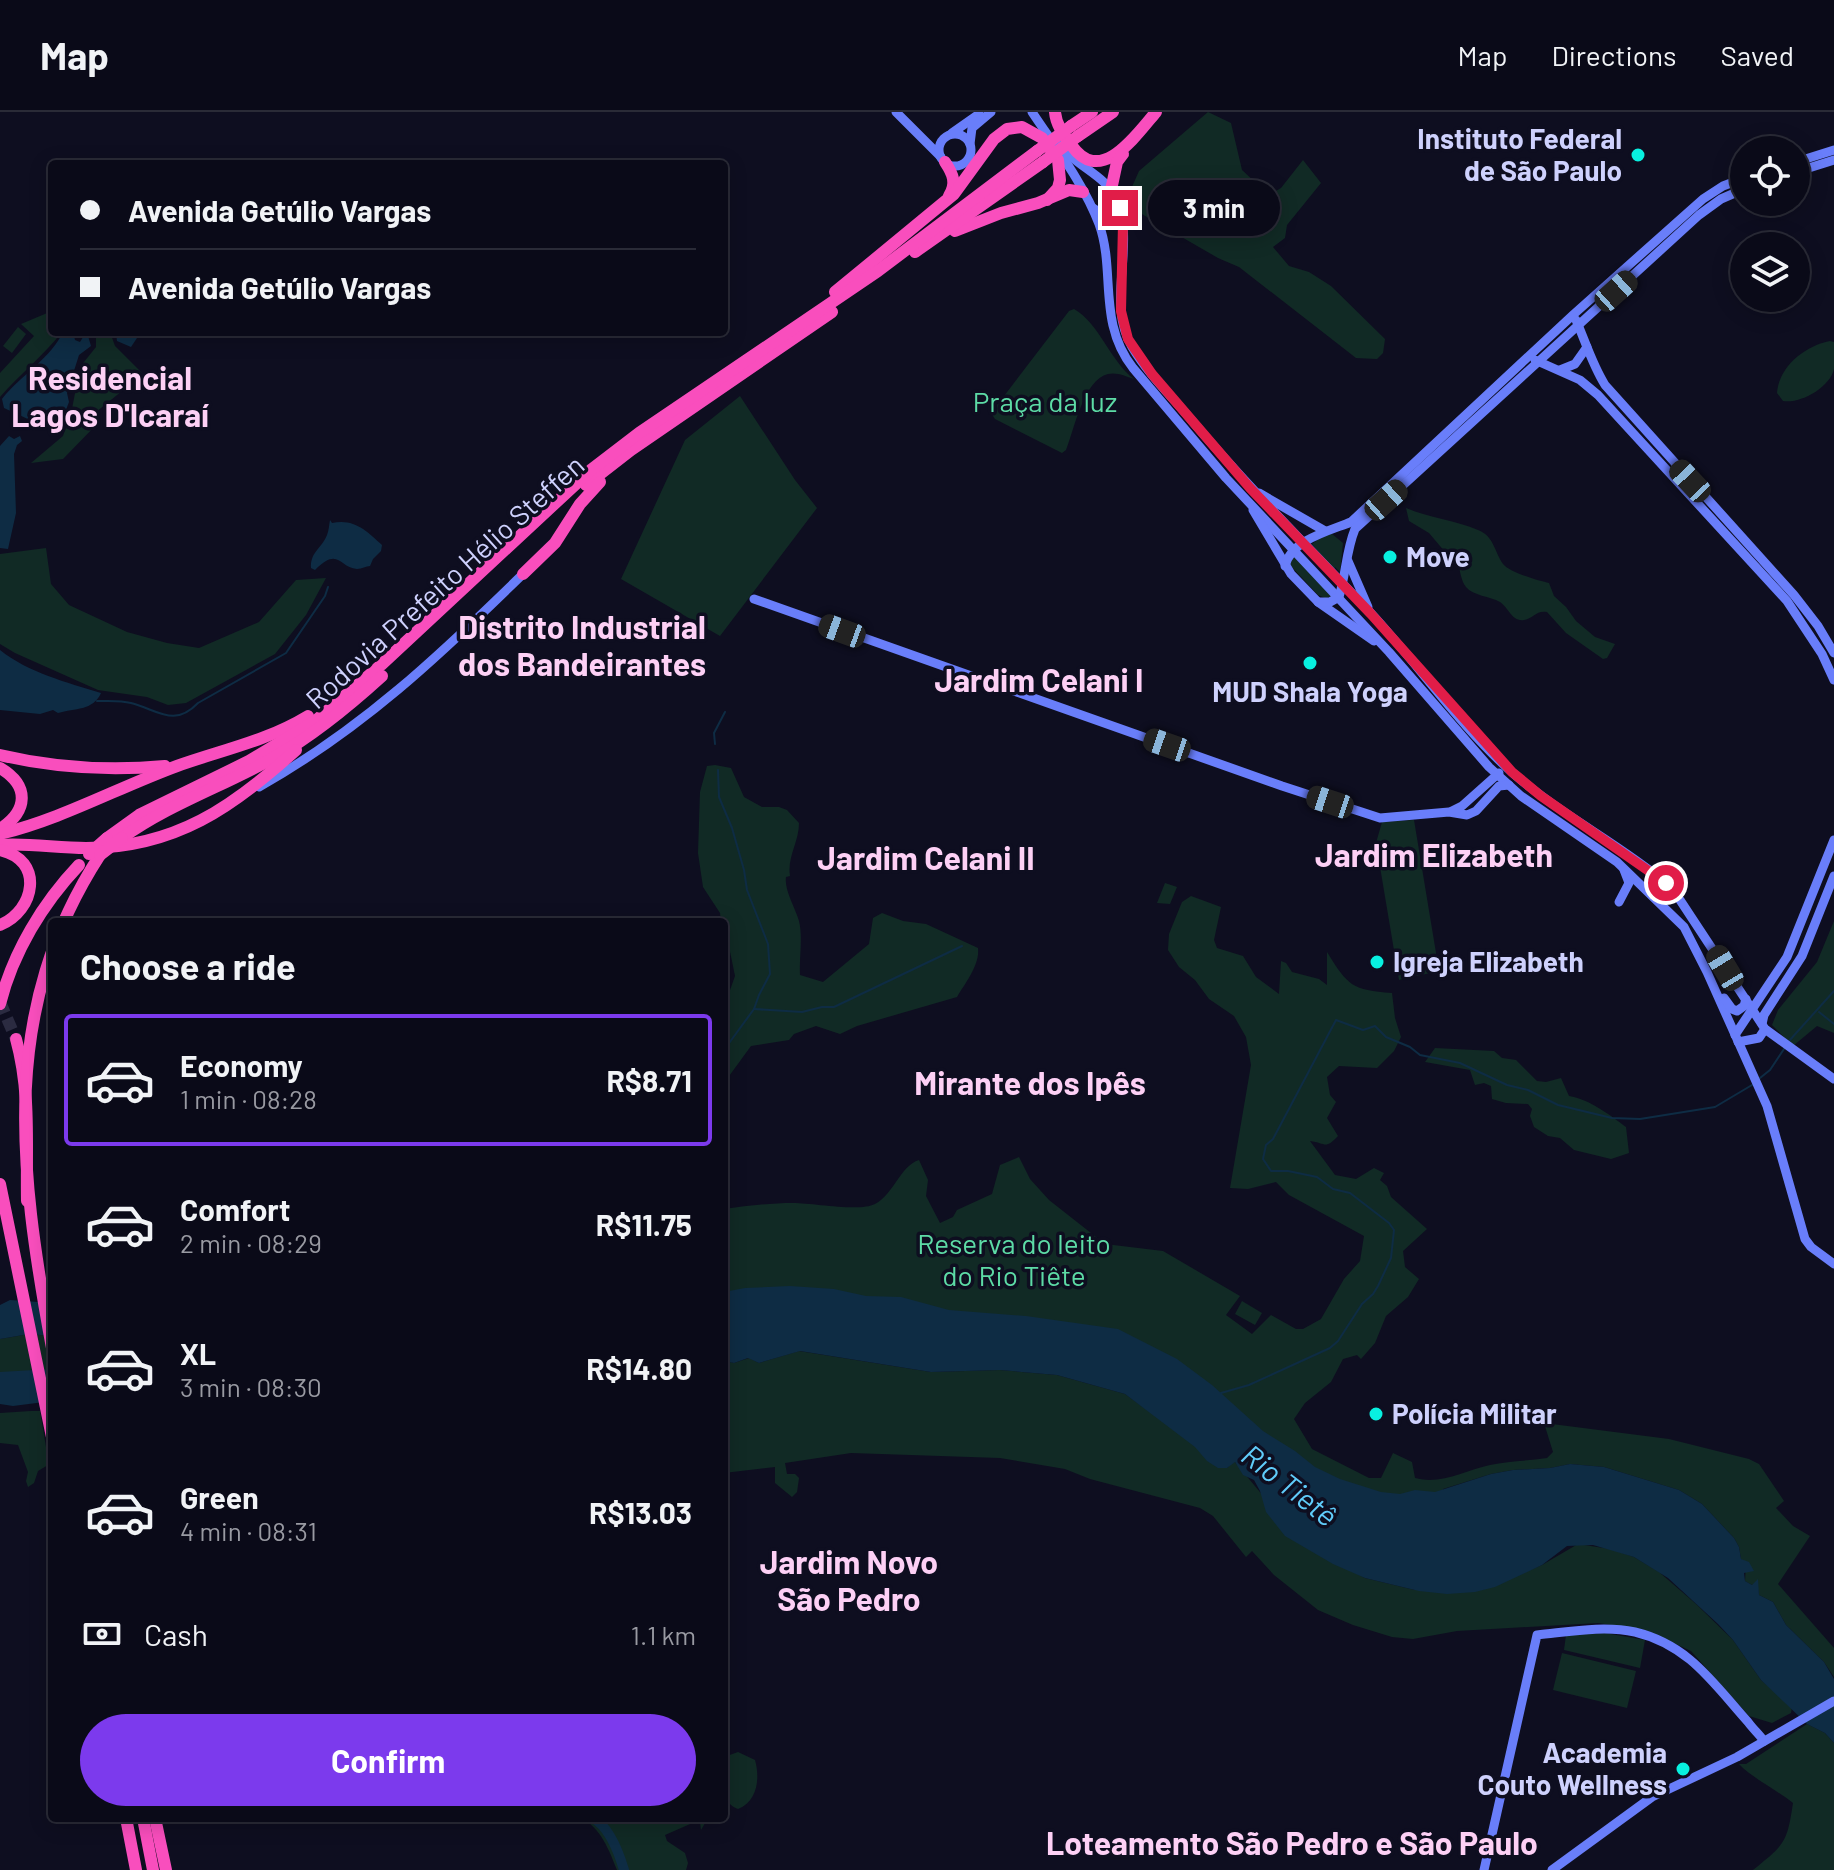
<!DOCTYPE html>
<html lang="en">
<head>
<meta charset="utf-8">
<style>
	:root { --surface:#0a0a18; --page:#131321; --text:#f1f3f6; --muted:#999aa2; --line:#2a2b37; --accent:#7c3aed }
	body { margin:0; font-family:Barlow,sans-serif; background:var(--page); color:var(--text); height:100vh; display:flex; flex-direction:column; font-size:30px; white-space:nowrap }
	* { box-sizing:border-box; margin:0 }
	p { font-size:26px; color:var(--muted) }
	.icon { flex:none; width:44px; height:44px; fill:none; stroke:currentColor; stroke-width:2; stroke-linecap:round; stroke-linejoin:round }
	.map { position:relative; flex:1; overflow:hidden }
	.sheet { position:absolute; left:48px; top:806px; width:680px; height:904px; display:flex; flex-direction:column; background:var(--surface); border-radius:8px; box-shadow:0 4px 20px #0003,0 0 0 2px var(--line) }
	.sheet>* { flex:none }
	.hud { position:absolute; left:48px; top:48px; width:680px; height:176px; border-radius:8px; box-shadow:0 4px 20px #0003,0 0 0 2px var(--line); display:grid; align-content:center; height:176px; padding:0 32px; background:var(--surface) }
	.buttons { position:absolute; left:1730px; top:24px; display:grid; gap:16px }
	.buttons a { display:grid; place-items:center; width:80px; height:80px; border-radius:50%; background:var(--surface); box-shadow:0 4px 20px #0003,0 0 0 2px var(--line); font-size:40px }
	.end { position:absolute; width:36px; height:36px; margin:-18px; border:10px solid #e11d48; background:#fff; box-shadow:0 0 0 4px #fff }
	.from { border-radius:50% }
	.bubble { position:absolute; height:56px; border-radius:28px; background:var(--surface); box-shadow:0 4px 20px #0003,0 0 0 2px var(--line); font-size:26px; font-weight:700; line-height:56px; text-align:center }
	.car { position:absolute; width:24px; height:48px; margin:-24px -12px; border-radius:10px; box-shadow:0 0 6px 2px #0007; background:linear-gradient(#222 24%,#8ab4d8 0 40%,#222 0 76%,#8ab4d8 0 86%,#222 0) }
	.hud b { display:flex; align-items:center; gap:28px; height:76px; font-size:30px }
	.hud b+b { border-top:2px solid var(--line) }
	.hud i { width:20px; height:20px; background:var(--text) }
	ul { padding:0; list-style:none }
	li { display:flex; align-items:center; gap:24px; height:132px; margin:0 16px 12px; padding:0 16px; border:4px solid transparent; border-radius:8px }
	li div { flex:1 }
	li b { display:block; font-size:30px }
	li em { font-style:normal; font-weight:700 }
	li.on { border-color:var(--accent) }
	li>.icon { width:72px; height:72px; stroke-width:1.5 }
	h2 { padding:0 32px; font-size:36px; line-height:96px }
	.pay { display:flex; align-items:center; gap:20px; height:88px; padding:0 32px; font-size:30px }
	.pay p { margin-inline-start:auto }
	.button { display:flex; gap:16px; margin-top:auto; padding:16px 32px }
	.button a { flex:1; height:92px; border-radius:48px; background:var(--accent); color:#fff; font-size:32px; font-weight:700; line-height:92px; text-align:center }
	header { display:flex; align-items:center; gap:48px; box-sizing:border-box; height:112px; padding:0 40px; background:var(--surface); border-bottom:2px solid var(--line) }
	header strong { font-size:38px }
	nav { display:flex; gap:44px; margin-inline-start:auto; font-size:28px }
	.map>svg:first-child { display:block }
	.green { fill:#112a25 }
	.water { fill:#0e2c44 }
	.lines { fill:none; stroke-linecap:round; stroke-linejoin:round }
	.stream { stroke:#0e2c44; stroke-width:2 }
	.river { stroke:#0e2c44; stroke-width:10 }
	.highway-tunnel { stroke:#2b2b41; stroke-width:12; stroke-dasharray:12 6; stroke-linecap:butt }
	.secondary { stroke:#697efa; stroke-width:9 }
	.highway { stroke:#f94ebd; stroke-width:12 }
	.highway-bridge { stroke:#f94ebd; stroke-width:12 }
	.route { stroke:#e11d48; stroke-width:10 }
	.poi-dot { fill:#08f0e0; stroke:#0e0e20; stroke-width:3 }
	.labels { text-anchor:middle; stroke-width:7; stroke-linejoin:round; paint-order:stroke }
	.poi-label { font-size:28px; font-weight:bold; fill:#ced1fd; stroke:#0e0e20; text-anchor:start }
	.park-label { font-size:28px; fill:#5ddba6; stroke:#0e0e20 }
	.street-label { font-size:28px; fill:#ced1fd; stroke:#0e0e20 }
	.water-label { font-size:30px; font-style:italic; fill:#60ccfa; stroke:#0e0e20 }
	.quarter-label { font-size:32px; font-weight:bold; fill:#fdd0f5; stroke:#0e0e20 }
</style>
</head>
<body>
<header>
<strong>Map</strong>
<nav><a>Map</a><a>Directions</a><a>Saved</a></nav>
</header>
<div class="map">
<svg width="1834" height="1758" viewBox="0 0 1834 1758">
	<rect width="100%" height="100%" fill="#0e0e20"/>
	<g class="green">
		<polygon points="1208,0 1231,11 1242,58 1269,83 1281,76 1303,48 1321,71 1287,113 1285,126 1273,135 1289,154 1309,160 1331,174 1385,227 1383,241 1377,247 1356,246 1239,155 1218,146 1140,101 1128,84 1139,59"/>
		<path d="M1074,197C1100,212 1110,249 1134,267C1125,264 1117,260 1108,262C1084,267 1074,318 1066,338L1062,341L995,307L991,301L1069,199Z"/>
		<path d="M52,199V220H62C43,244 20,262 0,285V261L34,224L21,212Z"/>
		<polygon points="18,215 26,222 12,241 3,234"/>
		<polygon points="96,220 110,220 115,234 143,262 96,300 96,313 63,347 31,351 63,324 72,297 80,255 96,235"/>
		<path d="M1830,229L1834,230C1834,238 1834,249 1834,257C1830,275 1801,292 1783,289L1777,281C1779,254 1805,234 1830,229Z"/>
		<polygon points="740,284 795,368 817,396 720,524 621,467 685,328"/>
		<path d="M1406,396C1430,406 1454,408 1478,418C1494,424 1494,439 1503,452C1509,460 1539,469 1549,471L1554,484L1566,495L1576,509L1595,525L1615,532L1607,546L1603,547L1566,521L1547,500C1536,498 1534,506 1524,508C1512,510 1508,495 1500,490C1490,484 1473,484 1466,475C1461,469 1460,458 1458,451L1451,447L1429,421L1409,409Z"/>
		<polygon points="1332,422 1343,431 1340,460 1335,455 1334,459 1312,432 1324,423"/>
		<polygon points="46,436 51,472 69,493 127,520 167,531 199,536 259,510 296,468 326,466 306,503 275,542 186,591 168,593 147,585 98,578 15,541 0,532 0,442"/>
		<polygon points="1292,442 1332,484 1325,486 1318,483 1289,452"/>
		<path d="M715,653L731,656L744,685L762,695H779L787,698L799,711C799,730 787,745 790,764L786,765C784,778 795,795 799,809C803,825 799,846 800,863L823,870L869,832L873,806L882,801L903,809L926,812L978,836C980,853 965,871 957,885L857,914L840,922L816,914L794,922L789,928L751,934L724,971V895L735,864L724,810H721L720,801L703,775L698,741L700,680L707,654Z"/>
		<polygon points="1414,708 1439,859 1399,868 1376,731 1382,710"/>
		<polygon points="1165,771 1177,775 1170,792 1157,791"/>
		<path d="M1191,784L1221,795L1214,828L1217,836L1243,844L1256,865L1279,882L1281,849L1286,851L1292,860L1319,867L1327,873V840C1348,874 1352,878 1392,881L1395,906L1401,925L1394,939L1377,956L1339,954L1327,965L1330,983L1336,990L1327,1006L1338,1024C1325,1038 1326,1031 1310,1029L1335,1063L1356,1067L1374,1056L1384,1061L1380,1068L1387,1074L1391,1085L1427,1117L1403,1139L1405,1155L1419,1167L1408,1185L1386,1204L1375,1231L1361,1247L1357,1243L1343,1247L1331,1270L1305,1291L1294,1307L1312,1337L1369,1366H1381L1393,1341L1412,1350L1415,1366C1441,1373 1464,1359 1490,1353C1508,1349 1528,1349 1547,1346L1553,1340L1544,1311L1669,1327L1749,1347L1759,1352L1784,1389L1776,1396L1793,1414L1810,1424L1778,1472L1834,1536V1565L1824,1550L1786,1513L1773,1490L1759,1483L1757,1471L1752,1473L1745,1469L1746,1451L1741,1447L1739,1435L1734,1426L1702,1392L1679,1378L1604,1355L1570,1352L1550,1356L1513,1358L1491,1362L1443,1377L1442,1386L1344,1379L1222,1291L724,1187V1097C747,1094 770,1091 793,1091C813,1091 860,1100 875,1092C894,1082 900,1054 919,1048L928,1068L926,1084L940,1111L953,1105L957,1098L992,1082L1000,1053L1019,1045L1030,1067L1049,1088L1105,1132L1163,1139L1240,1184L1226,1203L1252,1222L1271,1203L1296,1217H1303L1321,1207L1344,1167L1360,1149L1364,1124L1289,1083L1276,1070L1248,1077L1230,1076L1251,953L1246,925L1234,904L1209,887L1195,868L1179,855L1168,838L1169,822L1182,790Z"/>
		<polygon points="1834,809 1834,921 1817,914 1793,934 1772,913 1778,898 1817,850"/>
		<path d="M1435,936L1494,939L1502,946L1516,948L1537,969L1546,970L1561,966L1569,984C1589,987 1610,1003 1626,1015L1629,1041L1611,1047L1574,1038L1560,1026L1548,1024L1534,1015L1530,1004L1532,997L1528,992L1506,991L1492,987L1491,974L1484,971L1475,973L1470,958L1425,950Z"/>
		<polygon points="1242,1189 1262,1201 1255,1213 1235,1202"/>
		<polygon points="29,1222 52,1224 52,1257 23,1260 0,1260 0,1227"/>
		<polygon points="799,1239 931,1260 1000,1258 1057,1263 1125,1282 1227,1356 1234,1349 1306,1435 1365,1466 1415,1478 1482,1478 1542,1453 1578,1432 1610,1437 1634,1445 1659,1460 1696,1492 1733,1528 1761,1568 1792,1595 1791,1601 1772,1611 1749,1604 1691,1539 1645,1518 1598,1511 1457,1519 1413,1527 1392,1525 1353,1513 1318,1498 1274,1463 1252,1439 1246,1445 1213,1404 1200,1396 1090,1367 1065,1357 1000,1346 851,1341 785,1351 787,1362 795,1362 799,1366 797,1380 792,1385 775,1371 775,1355 724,1361 724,1249 734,1251 749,1246 759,1251"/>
		<polygon points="31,1299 40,1299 48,1347 48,1353 38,1359 34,1371 28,1375 26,1369 28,1360 18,1333 0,1331 0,1301"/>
		<polygon points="1605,1521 1645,1528 1640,1556 1564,1538 1566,1523"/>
		<polygon points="1562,1541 1636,1559 1627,1596 1553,1578"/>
		<path d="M1807,1612L1825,1621L1834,1631V1758H1753C1785,1732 1787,1731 1793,1691C1777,1678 1752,1666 1739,1652H1746Z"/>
		<path d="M738,1640L755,1648C760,1666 758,1689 738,1697C718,1690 724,1663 724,1645Z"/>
		<path d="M581,1706H708L701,1718L700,1710L697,1709L665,1723L667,1729L685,1741L688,1751L686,1758H617C609,1738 601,1716 581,1706Z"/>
	</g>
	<g class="water">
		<path d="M73,220L75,228L80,230L85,222L88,224L91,234L79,243L67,281L69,290L59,316L43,314L4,296L2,287C21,263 46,250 61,224Z"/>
		<polygon points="116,220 141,220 131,235 117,229"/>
		<polygon points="9,324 14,327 20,324 22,329 17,333 14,342 16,401 8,437 0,436 0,334"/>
		<path d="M330,408L332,411C354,406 367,419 382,433L381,439L373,447L370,454C366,454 362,457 357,457C339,456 339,434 315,458L311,456C310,440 322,436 327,423C329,418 329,413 330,408Z"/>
		<path d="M0,538C29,561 66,570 101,581C93,599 75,596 58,601L53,598L40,602L0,598Z"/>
		<polygon points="790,1174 834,1177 866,1184 901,1185 949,1198 1026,1204 1118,1217 1177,1247 1212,1273 1263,1319 1295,1339 1315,1355 1340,1367 1381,1380 1400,1382 1415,1378 1435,1380 1491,1362 1513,1358 1550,1356 1570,1352 1604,1355 1679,1378 1702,1392 1734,1426 1739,1435 1741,1447 1749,1450 1754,1459 1744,1461 1745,1469 1752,1473 1758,1467 1759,1483 1773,1490 1786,1513 1824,1550 1834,1567 1834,1631 1825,1621 1807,1612 1761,1568 1733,1528 1718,1512 1668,1466 1634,1445 1593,1433 1567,1434 1542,1453 1495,1475 1475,1480 1447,1482 1419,1479 1365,1466 1333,1452 1285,1424 1266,1400 1260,1379 1254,1368 1243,1363 1235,1350 1227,1356 1218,1356 1207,1349 1195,1335 1125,1282 1057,1263 1000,1258 931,1260 800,1239 759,1251 748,1246 734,1251 724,1249 724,1180 745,1176"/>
		<polygon points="10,1188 52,1191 52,1224 29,1222 0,1227 0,1193"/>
		<polygon points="52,1257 52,1289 13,1294 0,1292 0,1260"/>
	</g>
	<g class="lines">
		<g class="stream">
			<path d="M97,589C108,589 120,588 131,591C158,598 174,616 198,591L286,541L325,484L328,475"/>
			<polyline points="715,632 714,621 725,600"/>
			<polyline points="718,658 719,685 732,716 744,758 747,778 768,832 770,862 759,883 754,897 724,938"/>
			<polyline points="754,897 802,900 822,895 834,895 962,834"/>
			<polyline points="1819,900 1834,912"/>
			<polyline points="1789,929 1834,879"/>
			<polyline points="1760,966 1770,958 1786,934"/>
			<polyline points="1221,1281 1249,1273 1330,1236 1338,1229 1362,1192 1373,1182 1378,1174 1391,1146 1394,1118 1389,1111 1350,1081 1333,1077 1317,1065 1288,1059 1271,1059 1263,1047 1266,1033 1273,1027 1336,908 1363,918 1375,914 1386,925 1410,935 1420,943 1460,951 1507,973 1528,978 1558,993 1612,1006 1640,1007 1715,995 1752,973"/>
		</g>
		<path class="river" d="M593,1706C609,1715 619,1741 624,1758"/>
		<polyline class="highway-tunnel" points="0,890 16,927"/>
		<g class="secondary">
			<polyline points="896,0 941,45"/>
			<path d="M1032,0C1056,36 1084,72 1099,112C1116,159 1097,210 1133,256L1226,366L1389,540L1489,655L1521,684L1617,750L1684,815L1707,860L1767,994L1805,1127L1811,1135L1834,1152"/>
			<polyline points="952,21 979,2"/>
			<circle cx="955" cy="38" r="16"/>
			<polyline points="970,32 972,16 991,0"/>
			<path d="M1061,33C1076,55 1106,63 1116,87C1137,134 1105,189 1132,235C1148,262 1173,286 1193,310C1249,376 1310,437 1370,500C1419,553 1460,615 1514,662C1561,703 1618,731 1666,771L1680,788L1765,917L1834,967"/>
			<polyline points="1796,50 1834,38"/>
			<polyline points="1796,60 1834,48"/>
			<polyline points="1093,96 1108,106 1115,104 1120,96"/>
			<path d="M1576,208C1586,231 1592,252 1605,273L1794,483L1818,514L1834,541"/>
			<polyline points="1535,248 1580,268 1598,283 1787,489 1822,542 1834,568"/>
			<polyline points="1560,258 1575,252 1587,235"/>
			<polyline points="1259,381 1325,419"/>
			<polyline points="1253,398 1291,462 1318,490 1374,529"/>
			<polyline points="1348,449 1368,495"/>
			<path d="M1285,454C1291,428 1329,419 1351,410L1574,202L1703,87L1723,74L1744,66"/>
			<polyline points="754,487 1282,674 1380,706 1449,700 1467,703 1476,699 1499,674 1509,673"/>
			<path d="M1318,490H1330L1339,485C1346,462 1346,439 1355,417L1699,103L1721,87L1744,77"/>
			<path d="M259,675C362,617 439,544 523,462"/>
			<polyline points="1452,699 1462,694 1499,661"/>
			<polyline points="1619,790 1629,771 1624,758"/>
			<polyline points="1724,886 1732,897 1737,899 1744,894 1746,887"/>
			<polyline points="1762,912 1764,903 1802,844 1834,764"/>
			<polyline points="1735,923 1787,845 1834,728"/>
			<polyline points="1738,930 1759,926 1765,917"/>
			<path d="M1484,1758L1537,1523C1568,1520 1603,1513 1635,1520C1689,1533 1713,1571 1748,1610C1753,1617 1759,1622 1764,1629"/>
			<polyline points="1552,1758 1652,1685 1737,1645 1834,1589"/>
		</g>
		<g class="highway">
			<path d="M1055,0C1056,13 1064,23 1072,34C1101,75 1137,22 1156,0"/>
			<polyline points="1071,14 1092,0"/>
			<polyline points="1078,24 1113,0"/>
			<path d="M945,50C953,62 957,71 949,84"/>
			<polyline points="1111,78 1117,50 1123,42"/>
			<polyline points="955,119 1001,101 1038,91 1069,78 1083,80"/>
			<polyline points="915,140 1043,50"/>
			<polyline points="835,180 954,82 994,27 1007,17 1022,15 1042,26 1058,48 1060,68 1058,76 1047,88"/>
			<polyline points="586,373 631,338 832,200"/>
			<polyline points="523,462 555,431 580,392 600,370"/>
			<path d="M0,643C55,656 109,659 165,654"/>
			<path d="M0,656C30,674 28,699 0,717"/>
			<path d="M0,722C62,707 117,676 177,654C222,638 267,629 308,604"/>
			<polyline points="107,726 139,703 249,649 314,610 381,553 592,357 639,321 878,159 1037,39"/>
			<path d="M122,726C169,692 224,674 275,645C314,623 349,594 382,564"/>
			<path d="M0,733C29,731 57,736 86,736C175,736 233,695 296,638"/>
			<path d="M0,738C45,748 35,799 0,813"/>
			<path d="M0,892C13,840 43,791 79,753"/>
			<path d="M16,927C31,981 26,1034 27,1089"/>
			<polyline points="0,1072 52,1325"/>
			<path d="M52,1236C18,1052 0,897 100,743"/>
			<polyline points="126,1706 136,1758"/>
			<polyline points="143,1706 153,1758"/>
			<polyline points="155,1706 166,1758"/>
		</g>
		<g class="highway-bridge">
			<polyline points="1037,39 1071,14"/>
			<polyline points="1043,50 1078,24"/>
			<polyline points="89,742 107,726"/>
			<polyline points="100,743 122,726"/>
		</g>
	</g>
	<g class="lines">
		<polyline class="route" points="1120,96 1123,112 1121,199 1128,227 1152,262 1250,376 1371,502 1512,660 1541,684 1666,771"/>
	</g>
	<g class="poi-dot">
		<circle cx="1638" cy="43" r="8"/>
		<circle cx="1390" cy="445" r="8"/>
		<circle cx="1310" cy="551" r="8"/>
		<circle cx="1377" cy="850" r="8"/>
		<circle cx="1376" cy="1302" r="8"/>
		<circle cx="1683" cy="1657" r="8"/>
	</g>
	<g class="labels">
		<g class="poi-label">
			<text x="1622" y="37" text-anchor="end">Instituto Federal<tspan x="1622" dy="32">de São Paulo</tspan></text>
			<text x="1406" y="455">Move</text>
			<text x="1310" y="590" text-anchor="middle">MUD Shala Yoga</text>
			<text x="1393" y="860">Igreja Elizabeth</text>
			<text x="1392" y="1312">Polícia Militar</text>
			<text x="1667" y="1651" text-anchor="end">Academia<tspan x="1667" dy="32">Couto Wellness</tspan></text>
		</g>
		<g class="park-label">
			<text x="1045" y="300">Praça da luz</text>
			<text x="1014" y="1142">Reserva do leito<tspan x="1014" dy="32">do Rio Tiête</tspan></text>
		</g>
		<g class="street-label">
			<text transform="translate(445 470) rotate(-42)" y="10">Rodovia Prefeito Hélio Steffen</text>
		</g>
		<g class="water-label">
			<text transform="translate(1289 1374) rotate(38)" y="10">Rio Tietê</text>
		</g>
		<g class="quarter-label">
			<text x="110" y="278">Residencial<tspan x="110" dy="37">Lagos D'Icaraí</tspan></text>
			<text x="582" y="527">Distrito Industrial<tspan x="582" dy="37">dos Bandeirantes</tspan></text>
			<text x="1039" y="580">Jardim Celani I</text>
			<text x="1434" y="755">Jardim Elizabeth</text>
			<text x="926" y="758">Jardim Celani II</text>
			<text x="1030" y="983">Mirante dos Ipês</text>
			<text x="849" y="1462">Jardim Novo<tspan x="849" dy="37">São Pedro</tspan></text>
			<text x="1292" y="1743">Loteamento São Pedro e São Paulo</text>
		</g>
	</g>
</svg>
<div class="buttons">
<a><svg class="icon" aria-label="locate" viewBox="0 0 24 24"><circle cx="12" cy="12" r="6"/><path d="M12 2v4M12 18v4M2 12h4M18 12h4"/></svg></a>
<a><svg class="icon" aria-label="layers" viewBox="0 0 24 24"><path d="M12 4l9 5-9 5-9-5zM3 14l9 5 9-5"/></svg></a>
</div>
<i class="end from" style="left:1666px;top:771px"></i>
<i class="end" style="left:1120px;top:96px"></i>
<div class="bubble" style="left:1148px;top:68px;width:132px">3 min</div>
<i class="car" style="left:1616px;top:179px;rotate:48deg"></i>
<i class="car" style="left:1690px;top:369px;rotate:317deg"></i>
<i class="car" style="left:1386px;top:388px;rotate:48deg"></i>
<i class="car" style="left:842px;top:519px;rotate:290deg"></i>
<i class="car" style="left:1167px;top:633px;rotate:289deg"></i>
<i class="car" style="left:1330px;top:690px;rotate:288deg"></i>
<i class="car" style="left:1725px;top:856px;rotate:329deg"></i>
<div class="hud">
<b><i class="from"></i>Avenida Getúlio Vargas</b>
<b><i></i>Avenida Getúlio Vargas</b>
</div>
<section class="sheet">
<h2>Choose a ride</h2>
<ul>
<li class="on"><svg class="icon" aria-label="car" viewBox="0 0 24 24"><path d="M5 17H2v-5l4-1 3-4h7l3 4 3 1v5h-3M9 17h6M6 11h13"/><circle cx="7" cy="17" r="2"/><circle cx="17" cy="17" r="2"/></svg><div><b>Economy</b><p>1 min · 08:28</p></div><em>R$8.71</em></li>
<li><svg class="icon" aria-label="car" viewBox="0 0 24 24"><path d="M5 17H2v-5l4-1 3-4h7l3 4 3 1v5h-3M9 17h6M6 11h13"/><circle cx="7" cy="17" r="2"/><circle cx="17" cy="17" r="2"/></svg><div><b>Comfort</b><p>2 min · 08:29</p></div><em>R$11.75</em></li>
<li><svg class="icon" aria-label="car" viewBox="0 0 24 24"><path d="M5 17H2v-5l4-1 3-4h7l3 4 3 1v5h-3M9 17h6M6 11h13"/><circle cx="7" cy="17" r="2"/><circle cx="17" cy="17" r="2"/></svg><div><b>XL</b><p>3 min · 08:30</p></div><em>R$14.80</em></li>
<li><svg class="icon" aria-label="car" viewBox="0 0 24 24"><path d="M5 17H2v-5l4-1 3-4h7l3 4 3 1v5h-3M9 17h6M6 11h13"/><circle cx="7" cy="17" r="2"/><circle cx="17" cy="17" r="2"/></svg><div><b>Green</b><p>4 min · 08:31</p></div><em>R$13.03</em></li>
</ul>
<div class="pay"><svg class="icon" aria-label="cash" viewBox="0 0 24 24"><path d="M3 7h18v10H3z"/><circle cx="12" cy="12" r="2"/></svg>Cash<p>1.1 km</p></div>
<div class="button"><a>Confirm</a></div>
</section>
</div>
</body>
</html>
